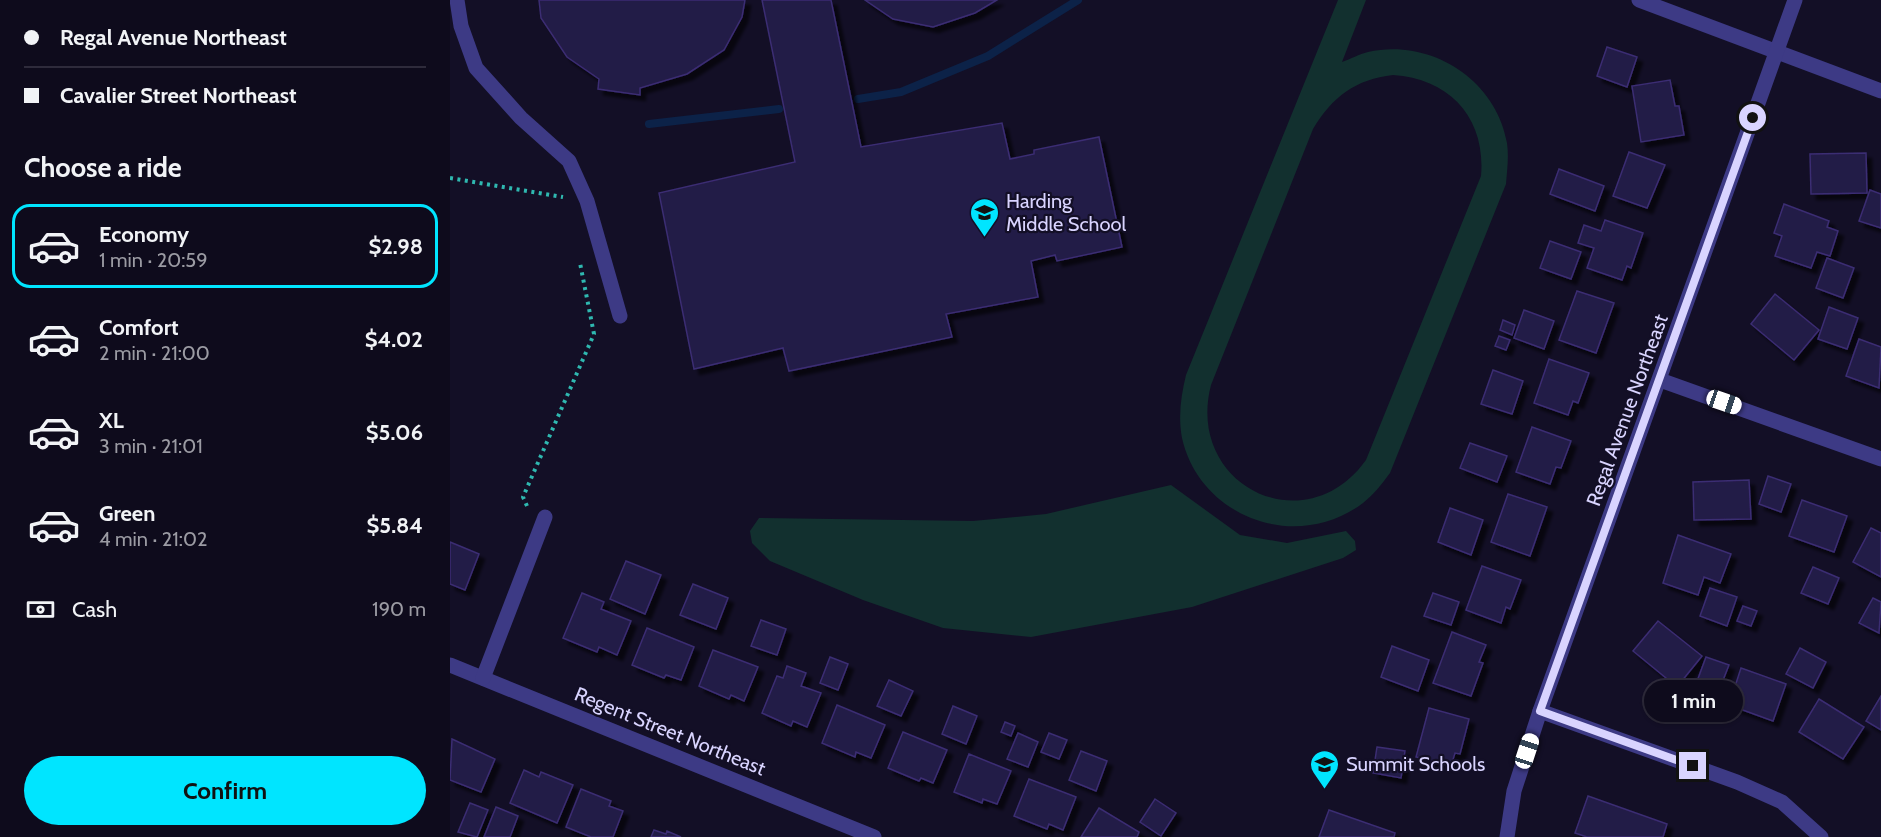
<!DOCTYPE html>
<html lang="en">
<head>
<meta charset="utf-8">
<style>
	:root { --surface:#0e0b1c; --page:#171425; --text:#f1f3f6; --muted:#9b9ba3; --line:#2e2b3b; --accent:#00e5ff }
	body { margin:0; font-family:Cabin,sans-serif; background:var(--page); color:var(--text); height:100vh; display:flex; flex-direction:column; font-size:22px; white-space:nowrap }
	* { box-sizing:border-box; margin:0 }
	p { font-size:20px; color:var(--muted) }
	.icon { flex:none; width:33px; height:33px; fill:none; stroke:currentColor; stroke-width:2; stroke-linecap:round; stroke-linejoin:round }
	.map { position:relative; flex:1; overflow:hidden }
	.panel { display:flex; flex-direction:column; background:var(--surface); width:450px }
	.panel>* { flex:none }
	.banner { display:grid; align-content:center; height:132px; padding:0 24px; background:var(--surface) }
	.end { position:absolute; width:27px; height:27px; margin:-14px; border:8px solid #d9d4ff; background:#111; box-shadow:0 0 0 3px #111 }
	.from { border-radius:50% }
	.bubble { position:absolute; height:42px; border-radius:21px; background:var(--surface); box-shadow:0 2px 4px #0004,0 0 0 2px var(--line); font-size:20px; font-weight:700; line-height:42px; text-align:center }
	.car { position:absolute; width:18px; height:36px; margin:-18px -9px; border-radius:8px; box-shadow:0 0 4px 2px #0007; background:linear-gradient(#fff 24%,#345 0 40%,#fff 0 76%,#345 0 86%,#fff 0) }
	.banner b { display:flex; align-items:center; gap:21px; height:57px; font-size:22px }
	.banner b+b { border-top:2px solid var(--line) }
	.banner i { width:15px; height:15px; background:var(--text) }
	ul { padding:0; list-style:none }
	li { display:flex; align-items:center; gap:18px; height:84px; margin:0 12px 9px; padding:0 12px; border:3px solid transparent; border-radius:18px }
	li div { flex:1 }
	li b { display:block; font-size:22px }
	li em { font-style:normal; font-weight:700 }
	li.active { border-color:var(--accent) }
	li>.icon { width:54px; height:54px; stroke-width:1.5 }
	h2 { padding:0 24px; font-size:27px; line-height:72px }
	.pay { display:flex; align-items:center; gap:15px; height:66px; padding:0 24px; font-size:22px }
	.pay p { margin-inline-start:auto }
	.action { display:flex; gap:12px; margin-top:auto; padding:12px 24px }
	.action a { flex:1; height:69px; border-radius:36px; background:var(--accent); color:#111; font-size:24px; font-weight:700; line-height:69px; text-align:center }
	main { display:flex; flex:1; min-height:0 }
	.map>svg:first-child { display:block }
	.green { fill:#12302f; fill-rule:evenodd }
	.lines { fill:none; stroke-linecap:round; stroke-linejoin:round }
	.stream { stroke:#0c2248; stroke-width:8 }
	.building { fill:#241b47; stroke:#3b2d73; stroke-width:1.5; filter:url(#shadow) }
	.path { stroke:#2fb8b0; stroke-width:4; stroke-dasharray:3 4.5; stroke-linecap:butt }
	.minor { stroke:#3d3a85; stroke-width:15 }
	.route { stroke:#d9d4ff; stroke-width:8 }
	.labels { text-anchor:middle; stroke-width:4.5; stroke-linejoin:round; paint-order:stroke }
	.poi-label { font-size:20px; fill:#d9d4ff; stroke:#130f26; text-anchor:start }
	.street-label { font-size:20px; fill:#d9d4ff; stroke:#130f26 }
</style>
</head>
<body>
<main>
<section class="panel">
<div class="banner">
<b><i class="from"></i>Regal Avenue Northeast</b>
<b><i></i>Cavalier Street Northeast</b>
</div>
<h2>Choose a ride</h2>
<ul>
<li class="active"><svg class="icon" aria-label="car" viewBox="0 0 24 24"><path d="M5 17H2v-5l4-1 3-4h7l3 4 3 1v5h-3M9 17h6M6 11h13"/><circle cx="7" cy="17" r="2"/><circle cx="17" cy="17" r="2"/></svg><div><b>Economy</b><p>1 min · 20:59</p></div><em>$2.98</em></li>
<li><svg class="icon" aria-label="car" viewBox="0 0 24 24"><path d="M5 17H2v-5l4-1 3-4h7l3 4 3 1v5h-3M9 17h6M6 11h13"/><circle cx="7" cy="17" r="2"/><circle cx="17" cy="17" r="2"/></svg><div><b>Comfort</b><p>2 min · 21:00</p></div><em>$4.02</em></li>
<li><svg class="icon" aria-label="car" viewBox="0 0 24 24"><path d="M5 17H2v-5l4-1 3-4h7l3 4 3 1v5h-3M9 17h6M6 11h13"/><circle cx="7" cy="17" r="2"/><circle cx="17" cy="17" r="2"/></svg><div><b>XL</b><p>3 min · 21:01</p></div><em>$5.06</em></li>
<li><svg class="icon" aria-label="car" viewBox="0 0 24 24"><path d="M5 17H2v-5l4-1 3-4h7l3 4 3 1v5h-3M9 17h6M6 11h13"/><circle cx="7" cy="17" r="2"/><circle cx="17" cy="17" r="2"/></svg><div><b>Green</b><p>4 min · 21:02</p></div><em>$5.84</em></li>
</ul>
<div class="pay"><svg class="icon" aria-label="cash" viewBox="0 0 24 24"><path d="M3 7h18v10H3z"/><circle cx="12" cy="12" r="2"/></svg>Cash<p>190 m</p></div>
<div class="action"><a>Confirm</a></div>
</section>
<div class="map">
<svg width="1431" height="837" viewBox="0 0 1431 837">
	<defs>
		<filter id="shadow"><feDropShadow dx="5.5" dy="5.5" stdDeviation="1.5" flood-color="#0009"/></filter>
	</defs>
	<rect width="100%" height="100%" fill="#130f26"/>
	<g class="green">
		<path d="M888,0H916L892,62C901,59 909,54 918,52C980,38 1046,79 1057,143C1059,157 1057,171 1056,184L940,473C932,484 923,495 913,503C847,553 750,518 732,438C728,416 731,396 736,375ZM943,75C1001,79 1036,119 1031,176L916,460C855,545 735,485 761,385L863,129C882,97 906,79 943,75Z"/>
		<polygon points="721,485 790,535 837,543 896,531 905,541 906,550 893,558 742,607 581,637 493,628 413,600 320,561 302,543 300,531 309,518 523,521 596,514"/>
	</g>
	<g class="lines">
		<g class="stream">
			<polyline points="408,99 451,92 538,56 628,0"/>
			<polyline points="199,124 329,109"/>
		</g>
	</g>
	<g class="building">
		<polygon points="89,0 295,0 292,17 274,50 237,74 190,88 190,95 148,89 149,79 117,57 91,18"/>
		<polygon points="312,0 381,0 411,147 552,123 560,159 584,154 584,150 649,137 672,247 607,261 605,255 581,261 588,297 496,314 502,337 339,371 333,348 244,369 209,193 345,162"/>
		<polygon points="415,0 547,0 525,13 483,27 443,19"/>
		<polygon points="1157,47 1187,57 1177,87 1147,76"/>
		<polygon points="1220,80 1225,106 1229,106 1234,135 1191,142 1182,86"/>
		<polygon points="1179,152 1215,165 1197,208 1163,196"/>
		<polygon points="1416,153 1417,193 1361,194 1360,154"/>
		<polygon points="1109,169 1154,186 1145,211 1100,194"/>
		<polygon points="1420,190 1431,194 1431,228 1409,221"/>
		<polygon points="1334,204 1379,221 1377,227 1388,231 1380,256 1367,252 1361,268 1325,256 1332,236 1324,233"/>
		<polygon points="1155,220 1193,233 1181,268 1177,266 1172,280 1137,268 1144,248 1128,243 1134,225 1151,231"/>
		<polygon points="1100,241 1131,252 1121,279 1090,268"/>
		<polygon points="1377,258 1404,268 1393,298 1366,288"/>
		<polygon points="1127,291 1164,303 1146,353 1109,340"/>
		<polygon points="1325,294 1369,330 1344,360 1301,324"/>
		<polygon points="1379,307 1408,318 1397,349 1368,339"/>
		<polygon points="1074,310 1104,321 1094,349 1064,338"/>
		<polygon points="1053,320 1065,325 1062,335 1050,330"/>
		<polygon points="1049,336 1060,340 1056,350 1045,346"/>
		<polygon points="1409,339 1431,347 1429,388 1396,376"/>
		<polygon points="1099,359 1139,373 1128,403 1123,401 1118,415 1084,403"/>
		<polygon points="1043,370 1073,381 1062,414 1031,404"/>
		<polygon points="1082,427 1121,441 1111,468 1106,467 1100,484 1066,472"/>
		<polygon points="1020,443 1057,456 1047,482 1010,468"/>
		<polygon points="1318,476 1341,484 1331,512 1309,504"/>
		<polygon points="1299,480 1301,519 1244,520 1243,482"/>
		<polygon points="1058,494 1097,507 1080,556 1041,542"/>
		<polygon points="1352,500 1397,516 1384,552 1339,536"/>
		<polygon points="1000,508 1033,520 1021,555 988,542"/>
		<polygon points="1421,528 1431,533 1431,577 1403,562"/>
		<polygon points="1228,535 1281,554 1270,583 1254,577 1248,595 1213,583"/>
		<polygon points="0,542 29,554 15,590 0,584"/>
		<polygon points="176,561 211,575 195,614 160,599"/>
		<polygon points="1032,566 1071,580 1060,609 1056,607 1051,623 1016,610"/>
		<polygon points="1363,567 1389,578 1378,604 1351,593"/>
		<polygon points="243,584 278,598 266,629 230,615"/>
		<polygon points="1260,588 1287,597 1277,626 1250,616"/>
		<polygon points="132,593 154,602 151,609 181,621 167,655 149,647 147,652 113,638"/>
		<polygon points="983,593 1009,602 1001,625 974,616"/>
		<polygon points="1423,598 1431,602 1429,633 1409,623"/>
		<polygon points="1293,606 1307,611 1301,626 1287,621"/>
		<polygon points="311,620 336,629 327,655 301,646"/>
		<polygon points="1208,621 1252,656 1227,687 1183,651"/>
		<polygon points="197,628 244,647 231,680 216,675 214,678 182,665"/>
		<polygon points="1002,632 1036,645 1029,662 1033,663 1021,696 983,683"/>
		<polygon points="942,646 979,660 968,691 931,677"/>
		<polygon points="1350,648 1376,662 1363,688 1336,674"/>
		<polygon points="263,650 308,667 294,701 281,695 279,699 249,686"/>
		<polygon points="380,657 398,664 388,690 370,683"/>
		<polygon points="1256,657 1279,665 1268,693 1246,684"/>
		<polygon points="337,666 356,673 351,686 371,693 357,727 343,721 341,726 312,713 327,676 333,678"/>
		<polygon points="1291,668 1336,684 1323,721 1279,705"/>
		<polygon points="439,680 463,691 451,716 427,706"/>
		<polygon points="1431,696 1431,730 1416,721"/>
		<polygon points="1369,699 1414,727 1393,759 1349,732"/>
		<polygon points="387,705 435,725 421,758 406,752 405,757 372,743"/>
		<polygon points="503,706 527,716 516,744 492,734"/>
		<polygon points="979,708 1019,719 1010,754 1005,753 1001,766 966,757"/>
		<polygon points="555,722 565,726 561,736 551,732"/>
		<polygon points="453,732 497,750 483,783 471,778 469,781 438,768"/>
		<polygon points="568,733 588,742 578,767 557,759"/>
		<polygon points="599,733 617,740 609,759 591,752"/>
		<polygon points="2,739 45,759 31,792 0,780"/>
		<polygon points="927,747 955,751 951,778 923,773"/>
		<polygon points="631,751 657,761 646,791 619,780"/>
		<polygon points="519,754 561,771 547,804 533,799 532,803 504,792"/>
		<polygon points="74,770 89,777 91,772 123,785 107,823 60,803"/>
		<polygon points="579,779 626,797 613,830 599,824 597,829 564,816"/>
		<polygon points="131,789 161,801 159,806 173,811 163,837 141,837 116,827"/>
		<polygon points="1138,796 1217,824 1213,837 1137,837 1125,833"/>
		<polygon points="705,799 726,813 711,836 690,822"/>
		<polygon points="20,803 38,810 27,837 8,832"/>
		<polygon points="46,807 68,816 60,837 34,837"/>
		<polygon points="649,808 689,832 687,837 631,837"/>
		<polygon points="879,810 945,833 944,837 869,837"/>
		<polygon points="204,830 216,834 217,831 231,837 201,837"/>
	</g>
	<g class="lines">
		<g class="path">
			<polyline points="0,178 113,197"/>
			<polyline points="77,506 73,497 144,334 130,263"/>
		</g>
		<g class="minor">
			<polyline points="7,0 11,26 26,68 71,118 119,161 137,201 170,316"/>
			<polyline points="1189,0 1431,91"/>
			<polyline points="1210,380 1431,459"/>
			<polyline points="0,665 424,837"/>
			<polyline points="33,678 95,517"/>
			<polyline points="1090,711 1287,782 1332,802 1371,837"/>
			<polyline points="1057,837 1064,791 1090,711 1345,0"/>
		</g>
	</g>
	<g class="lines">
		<polyline class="route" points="1243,766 1090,711 1303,118"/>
	</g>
	<defs>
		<symbol id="school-pin" viewBox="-11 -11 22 30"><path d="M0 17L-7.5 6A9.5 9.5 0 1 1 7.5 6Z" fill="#00e5ff" stroke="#130f26"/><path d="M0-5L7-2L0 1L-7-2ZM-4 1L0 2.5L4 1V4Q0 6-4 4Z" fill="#111"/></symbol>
	</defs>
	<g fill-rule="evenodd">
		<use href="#school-pin" x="518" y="196" width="33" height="45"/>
		<use href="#school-pin" x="858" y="748" width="33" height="45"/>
	</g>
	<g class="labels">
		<g class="poi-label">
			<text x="556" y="208">Harding<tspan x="556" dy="23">Middle School</tspan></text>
			<text x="896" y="771">Summit Schools</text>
		</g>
		<g class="street-label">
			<text transform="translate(1177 410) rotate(-70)" y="7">Regal Avenue Northeast</text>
			<text transform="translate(220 731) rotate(22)" y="7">Regent Street Northeast</text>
		</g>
	</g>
</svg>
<i class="end from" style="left:1303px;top:118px"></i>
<i class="end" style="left:1243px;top:766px"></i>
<div class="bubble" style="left:1194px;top:680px;width:99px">1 min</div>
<i class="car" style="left:1274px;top:402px;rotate:109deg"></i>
<i class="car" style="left:1077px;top:751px;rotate:18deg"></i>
</div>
</main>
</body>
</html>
